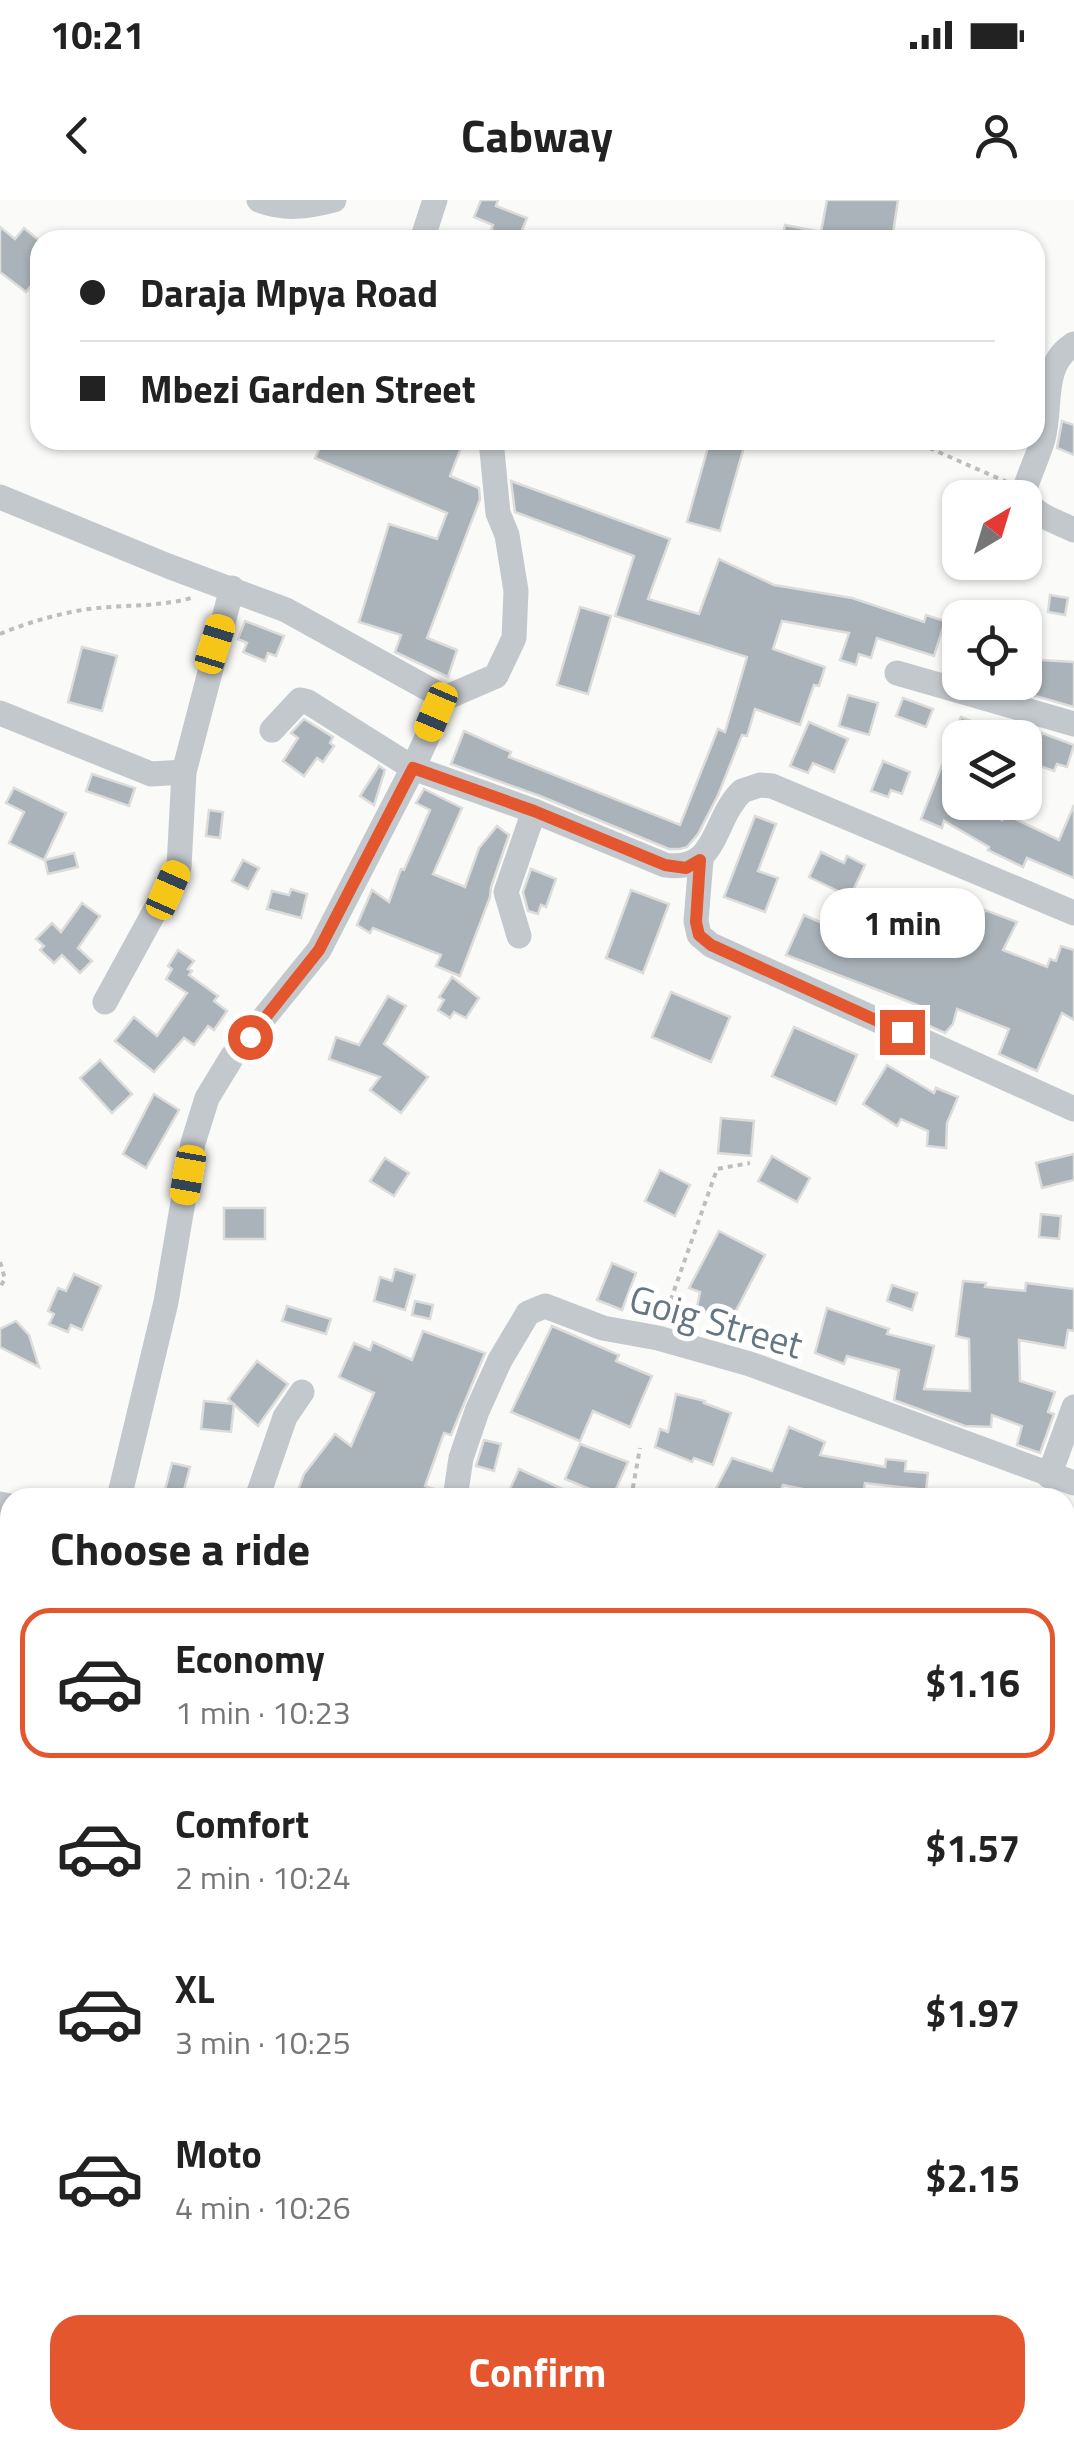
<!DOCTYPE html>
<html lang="en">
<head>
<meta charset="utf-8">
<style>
	:root { --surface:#fff; --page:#f6f6f6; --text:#222; --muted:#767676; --line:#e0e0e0; --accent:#e4572e }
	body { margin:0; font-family:"Titillium Web",sans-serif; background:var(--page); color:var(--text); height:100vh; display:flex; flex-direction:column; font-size:38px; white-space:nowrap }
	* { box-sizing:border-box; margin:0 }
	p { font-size:32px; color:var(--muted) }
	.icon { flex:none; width:55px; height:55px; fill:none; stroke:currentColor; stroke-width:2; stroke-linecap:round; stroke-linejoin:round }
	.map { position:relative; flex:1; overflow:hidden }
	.sheet { position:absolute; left:0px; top:1288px; width:1075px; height:962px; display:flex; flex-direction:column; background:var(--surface); border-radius:30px 30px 0 0; box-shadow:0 2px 8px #0004 }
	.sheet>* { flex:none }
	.top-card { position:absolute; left:30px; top:30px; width:1015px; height:220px; border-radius:30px; box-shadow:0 2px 8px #0004; display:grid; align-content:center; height:220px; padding:0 50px; background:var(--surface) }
	.needle { width:65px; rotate:38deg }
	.buttons { position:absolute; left:942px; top:280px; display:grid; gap:20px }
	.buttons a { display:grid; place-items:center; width:100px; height:100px; border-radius:20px; background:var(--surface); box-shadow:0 2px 8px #0004; font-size:50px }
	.end { position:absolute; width:45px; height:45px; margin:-22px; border:12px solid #e4572e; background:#fff; box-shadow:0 0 0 5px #fff }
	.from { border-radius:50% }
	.bubble { position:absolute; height:70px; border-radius:30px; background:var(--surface); box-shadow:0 2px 8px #0004; font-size:32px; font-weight:700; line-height:70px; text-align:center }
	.car { position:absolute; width:30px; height:60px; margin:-30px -15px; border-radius:12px; box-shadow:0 0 8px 2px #0007; background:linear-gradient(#f5c518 24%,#345 0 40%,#f5c518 0 76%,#345 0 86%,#f5c518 0) }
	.top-card b { display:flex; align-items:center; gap:35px; height:95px; font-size:38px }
	.top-card b+b { border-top:2px solid var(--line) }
	.top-card i { width:25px; height:25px; background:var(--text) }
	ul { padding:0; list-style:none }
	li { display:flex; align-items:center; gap:30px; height:150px; margin:0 20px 15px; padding:0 30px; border:5px solid transparent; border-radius:30px }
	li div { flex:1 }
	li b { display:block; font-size:38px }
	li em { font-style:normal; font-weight:700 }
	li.selected { border-color:var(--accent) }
	li>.icon { width:90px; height:90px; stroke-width:1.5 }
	h2 { padding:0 50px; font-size:45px; line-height:120px }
	.cta { display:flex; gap:20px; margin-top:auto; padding:20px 50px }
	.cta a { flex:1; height:115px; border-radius:30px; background:var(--accent); color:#fff; font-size:40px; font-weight:700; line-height:115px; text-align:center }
	.status { display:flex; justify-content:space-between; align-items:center; height:70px; padding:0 50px; background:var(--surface); direction:ltr }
	.status svg { height:28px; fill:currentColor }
	header { display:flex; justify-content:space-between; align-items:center; height:130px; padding:0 50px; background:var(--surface); font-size:45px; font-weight:700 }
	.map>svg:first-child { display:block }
	.building { fill:#aab3b9; stroke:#dcdcda; stroke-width:2.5 }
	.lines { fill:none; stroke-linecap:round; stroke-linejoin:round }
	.path { stroke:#bbbfc2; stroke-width:4; stroke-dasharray:5 5; stroke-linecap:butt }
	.minor { stroke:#c3c8cc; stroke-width:25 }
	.route { stroke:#e4572e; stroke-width:12 }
	.labels { text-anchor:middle; stroke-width:10; stroke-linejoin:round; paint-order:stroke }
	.street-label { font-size:38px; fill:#657683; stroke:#fff }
</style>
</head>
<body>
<div class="status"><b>10:21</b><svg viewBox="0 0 49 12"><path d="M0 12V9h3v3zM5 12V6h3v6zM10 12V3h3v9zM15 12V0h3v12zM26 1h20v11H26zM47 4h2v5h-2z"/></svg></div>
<header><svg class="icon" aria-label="back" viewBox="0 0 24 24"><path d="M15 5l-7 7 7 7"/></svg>Cabway<svg class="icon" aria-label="person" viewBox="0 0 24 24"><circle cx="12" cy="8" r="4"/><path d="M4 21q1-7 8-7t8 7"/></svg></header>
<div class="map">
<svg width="1074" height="2248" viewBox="0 0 1074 2248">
	<rect width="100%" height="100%" fill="#fafaf8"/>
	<g class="building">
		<polygon points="481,0 498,0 496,6 527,18 518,40 491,30 493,25 474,17"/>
		<polygon points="827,0 898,0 892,40 782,40 785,25 821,32"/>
		<polygon points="0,27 15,39 24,28 40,41 40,48 32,58 40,65 40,75 26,92 0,72"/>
		<polygon points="1062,221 1074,225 1074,255 1057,248"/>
		<polygon points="323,240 464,240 450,276 479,288 480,299 427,438 457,450 448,477 395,452 401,435 359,422 389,324 437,339 447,313 315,258"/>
		<polygon points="710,240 746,240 720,331 687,322"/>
		<polygon points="511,281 670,339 648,399 699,414 719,359 774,385 852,398 924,422 926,415 945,421 934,456 877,438 871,458 859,454 856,465 840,460 849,433 782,421 773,449 825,467 819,486 814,485 800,525 755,509 747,536 742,535 718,595 698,634 687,647 680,649 669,649 540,596 451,564 464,531 511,552 509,557 680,625 718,529 725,532 747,457 615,416 634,356 515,312"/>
		<polygon points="1050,395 1068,398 1065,415 1048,412"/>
		<polygon points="580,407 611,416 588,494 557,485"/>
		<polygon points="245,421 284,436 276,456 268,453 265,461 243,452 247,443 238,439"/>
		<polygon points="82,447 117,456 102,511 68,502"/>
		<polygon points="1025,459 1074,462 1074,507 1025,493"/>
		<polygon points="848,495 878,503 869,535 839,526"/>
		<polygon points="903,498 933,509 926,527 896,516"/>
		<polygon points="961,517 1010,537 960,538 960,602 971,602 1002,620 1005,614 1059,640 1074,605 1074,678 1027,658 1023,667 988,650 989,647 944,621 942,628 921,619"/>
		<polygon points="304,519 333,537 330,543 334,546 323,562 317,558 304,576 283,561 298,538 291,533"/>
		<polygon points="809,522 848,539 834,572 813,563 808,573 790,566"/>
		<polygon points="1042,533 1074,545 1067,567 1057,564 1054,571 1031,563"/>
		<polygon points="883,561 910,572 902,594 891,590 888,597 871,591"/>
		<polygon points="379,566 385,570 374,605 360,596"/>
		<polygon points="92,574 135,588 129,606 86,591"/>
		<polygon points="14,588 66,613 44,660 9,643 24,612 6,603"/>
		<polygon points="424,589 462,608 433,674 465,687 479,648 497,626 509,635 491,687 490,697 460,776 436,766 441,755 373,728 370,733 357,725 372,690 389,702 401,669 404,670 430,610 416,603"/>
		<polygon points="209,610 223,612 220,638 206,636"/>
		<polygon points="755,616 776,624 758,671 778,678 765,712 724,697"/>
		<polygon points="821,652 844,663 847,656 865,665 850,697 809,677"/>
		<polygon points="74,653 78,667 48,674 45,660"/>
		<polygon points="243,660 259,668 248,689 232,681"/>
		<polygon points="531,669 556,679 546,707 541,705 538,714 528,711 523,692"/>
		<polygon points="291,689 307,694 301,718 267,709 272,691 289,695"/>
		<polygon points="631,690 669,704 643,773 606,758"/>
		<polygon points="912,697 978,729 985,710 1017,722 1003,750 1047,767 1050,759 1056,761 1061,746 1074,750 1074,820 1062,813 1037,871 999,854 1009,829 957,809 953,824 945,833 918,821 925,808 786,755 804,715 854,737 865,708 902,723"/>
		<polygon points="82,703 100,716 78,748 92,761 80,773 62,755 54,763 40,750 44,746 36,739 52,723 61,732"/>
		<polygon points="178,750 194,761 188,769 192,771 189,775 218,796 214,801 227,811 214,830 208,826 194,845 184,838 154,872 115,841 134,817 157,836 187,793 166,779 172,769 168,766"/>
		<polygon points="452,777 479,798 466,818 454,812 450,818 438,810 444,800 439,797"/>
		<polygon points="671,792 730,817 711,862 652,837"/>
		<polygon points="388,796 406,806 384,844 428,877 401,913 370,890 380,877 329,859 336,837 359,845"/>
		<polygon points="794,827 857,855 836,904 772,876"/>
		<polygon points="100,860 132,894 112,913 80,878"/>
		<polygon points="887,865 934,893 936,888 958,897 947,923 946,948 927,946 928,931 901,919 897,926 863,904"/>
		<polygon points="154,894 179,910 146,968 123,954"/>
		<polygon points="721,918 754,921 751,956 718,953"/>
		<polygon points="1074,954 1074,980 1042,988 1036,963"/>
		<polygon points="772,956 810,978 797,1002 758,981"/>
		<polygon points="385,958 409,973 394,996 370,981"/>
		<polygon points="660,970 690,985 675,1016 645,1001"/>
		<rect x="224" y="1008" width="41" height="31"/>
		<polygon points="1041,1014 1061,1016 1059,1039 1039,1037"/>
		<polygon points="719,1031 765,1055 729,1124 697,1107 700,1092 689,1088"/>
		<polygon points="612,1063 636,1073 622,1110 597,1100"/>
		<polygon points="395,1069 415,1075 405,1110 374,1101 380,1077 392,1081"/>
		<polygon points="74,1074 101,1086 82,1130 71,1125 68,1132 49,1124 54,1114 48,1111 58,1088 66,1091"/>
		<polygon points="963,1081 986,1083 985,1087 1025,1091 1026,1083 1074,1089 1074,1131 1068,1130 1065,1148 1019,1140 1020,1181 1055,1192 1048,1212 1054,1214 1040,1253 1017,1245 1022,1226 992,1215 991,1227 965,1226 894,1200 899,1170 847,1156 844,1164 815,1153 827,1108 889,1129 887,1134 934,1146 924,1189 970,1191 969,1139 956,1136"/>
		<polygon points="892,1085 917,1093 912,1110 887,1101"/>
		<polygon points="415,1101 433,1105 430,1119 412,1115"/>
		<polygon points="287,1106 331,1119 326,1134 282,1121"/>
		<polygon points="16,1121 29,1135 39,1167 0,1147 0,1129"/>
		<polygon points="552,1126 619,1155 616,1161 652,1176 630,1227 593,1211 580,1241 511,1212"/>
		<polygon points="423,1131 485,1153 451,1235 444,1233 425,1286 440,1291 439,1298 295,1298 304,1274 335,1234 351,1246 374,1193 339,1177 354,1143 370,1150 373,1142 412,1160"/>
		<polygon points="257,1161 288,1184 258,1226 228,1199"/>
		<polygon points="676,1194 705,1201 704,1203 731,1213 713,1265 694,1258 692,1262 655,1247 660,1229 668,1232"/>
		<polygon points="204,1201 234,1204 231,1232 201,1229"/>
		<polygon points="789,1227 825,1242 820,1255 885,1267 886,1259 906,1261 905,1271 928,1273 926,1290 865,1283 862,1298 846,1298 783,1285 778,1298 711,1298 732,1258 772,1271"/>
		<polygon points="484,1240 501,1244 494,1271 476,1266"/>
		<polygon points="580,1244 628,1262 612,1298 565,1279"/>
		<polygon points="172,1263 190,1267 182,1298 163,1298"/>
		<polygon points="519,1269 582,1298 506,1298"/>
	</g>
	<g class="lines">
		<g class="path">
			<polyline points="911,240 1007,282"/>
			<path d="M0,434C26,423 54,415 82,410C119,404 155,408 191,398"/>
			<polyline points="0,1062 5,1079 0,1087"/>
			<polyline points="664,1119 717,969 750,963"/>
			<polyline points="631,1298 640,1248"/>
			<polyline points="0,1657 10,1658"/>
		</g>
		<g class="minor">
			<path d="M259,0C285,10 307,7 334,0"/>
			<polyline points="422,40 435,0"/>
			<path d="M1074,144C1040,165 1052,206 1043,239C1038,257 1029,274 1024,292C1028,314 1056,321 1074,330"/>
			<polyline points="0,297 168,366 286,410 445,498 413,568 308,502 300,500 272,530"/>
			<polyline points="897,473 1074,524"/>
			<polyline points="445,498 496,476 514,438 516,391 507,335 498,313 491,240"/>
			<polyline points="0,513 151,574 184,572"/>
			<polyline points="701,660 696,721 699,735 711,745 1074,909"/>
			<polyline points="519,736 506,692 534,611"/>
			<polyline points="105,802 179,667 184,572 232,388"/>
			<polyline points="1049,1276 1074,1207"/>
			<path d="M119,1298L166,1102L193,943L207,898L232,857L319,750L413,568L534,611L665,665C718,673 712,620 742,591L760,585L772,586L1074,713"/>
			<polyline points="257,1298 285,1217 302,1192"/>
			<polyline points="455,1298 461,1258 477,1211 500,1160 528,1113 545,1106 603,1128 658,1138 750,1164 1074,1283"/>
			<polyline points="0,1304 10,1306"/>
			<polyline points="0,1397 10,1390"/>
			<polyline points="1065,1653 1074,1656"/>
			<polyline points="0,1944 10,1918"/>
			<polyline points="0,1963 10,1965"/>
			<polyline points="1065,1968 1074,1970"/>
			<polyline points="1065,2062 1074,2010"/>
			<polyline points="1065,2152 1074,2154"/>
			<polyline points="0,2158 7,2146"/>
			<polyline points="492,2240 537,2248"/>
			<polyline points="103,2248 105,2240"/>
			<polyline points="287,2248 289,2240"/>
			<polyline points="465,2248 466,2240"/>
			<polyline points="1030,2248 1031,2240"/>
		</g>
	</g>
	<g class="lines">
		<polyline class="route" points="250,837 319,750 413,568 534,611 665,665 686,668 700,660 696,722 699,735 711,745 902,832"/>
	</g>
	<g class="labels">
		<g class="street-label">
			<text transform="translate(716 1122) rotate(16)" y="13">Goig Street</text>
		</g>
	</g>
</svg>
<div class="buttons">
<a><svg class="needle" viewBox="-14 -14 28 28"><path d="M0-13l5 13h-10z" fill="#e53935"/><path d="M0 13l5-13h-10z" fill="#767676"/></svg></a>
<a><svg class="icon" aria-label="locate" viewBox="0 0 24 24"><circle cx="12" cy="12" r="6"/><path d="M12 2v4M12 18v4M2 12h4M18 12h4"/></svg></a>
<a><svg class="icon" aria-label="layers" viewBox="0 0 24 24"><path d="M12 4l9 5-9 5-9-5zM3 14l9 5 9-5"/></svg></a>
</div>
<i class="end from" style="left:250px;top:837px"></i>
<i class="end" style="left:902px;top:832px"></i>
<div class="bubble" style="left:820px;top:688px;width:165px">1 min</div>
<i class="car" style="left:215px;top:444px;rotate:17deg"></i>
<i class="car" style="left:436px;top:512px;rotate:203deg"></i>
<i class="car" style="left:168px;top:690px;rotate:24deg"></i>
<i class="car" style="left:188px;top:975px;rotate:190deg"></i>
<div class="top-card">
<b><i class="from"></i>Daraja Mpya Road</b>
<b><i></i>Mbezi Garden Street</b>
</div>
<section class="sheet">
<h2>Choose a ride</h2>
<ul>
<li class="selected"><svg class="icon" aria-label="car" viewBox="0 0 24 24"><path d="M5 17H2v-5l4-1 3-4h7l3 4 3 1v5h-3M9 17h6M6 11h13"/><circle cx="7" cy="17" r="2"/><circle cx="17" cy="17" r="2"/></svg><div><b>Economy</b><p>1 min · 10:23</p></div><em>$1.16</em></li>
<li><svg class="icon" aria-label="car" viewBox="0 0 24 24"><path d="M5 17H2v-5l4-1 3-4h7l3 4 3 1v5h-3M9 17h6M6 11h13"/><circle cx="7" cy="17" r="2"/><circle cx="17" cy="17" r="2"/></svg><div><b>Comfort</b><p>2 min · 10:24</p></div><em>$1.57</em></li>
<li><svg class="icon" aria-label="car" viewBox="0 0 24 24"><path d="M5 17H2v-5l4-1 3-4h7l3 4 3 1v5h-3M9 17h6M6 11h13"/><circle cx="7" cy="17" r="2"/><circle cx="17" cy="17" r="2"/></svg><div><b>XL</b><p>3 min · 10:25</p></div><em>$1.97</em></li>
<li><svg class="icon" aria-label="car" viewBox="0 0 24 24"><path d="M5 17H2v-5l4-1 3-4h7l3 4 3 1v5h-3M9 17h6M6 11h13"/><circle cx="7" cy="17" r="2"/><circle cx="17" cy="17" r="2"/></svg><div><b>Moto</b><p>4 min · 10:26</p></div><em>$2.15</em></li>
</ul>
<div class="cta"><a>Confirm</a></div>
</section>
</div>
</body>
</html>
